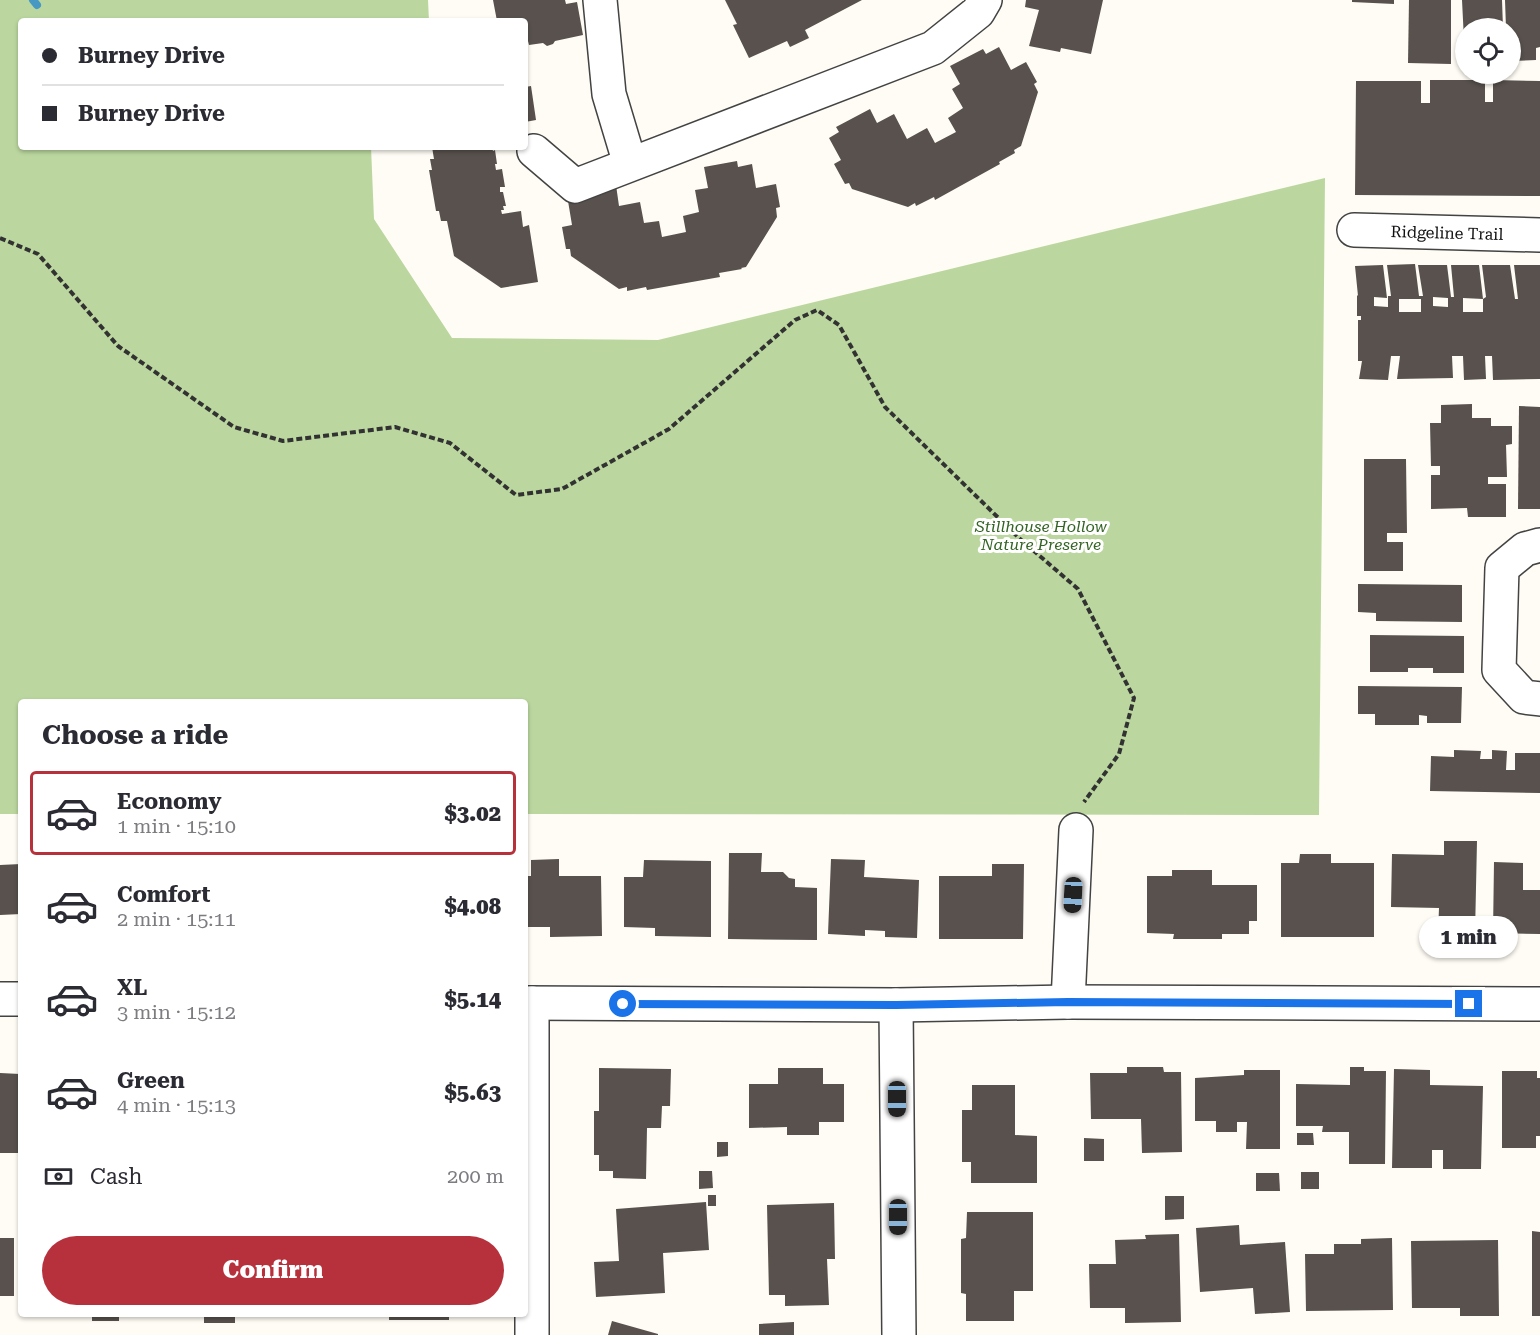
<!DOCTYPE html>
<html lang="en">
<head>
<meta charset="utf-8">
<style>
	:root { --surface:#fff; --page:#f2f2f3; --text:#2b2b33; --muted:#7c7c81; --line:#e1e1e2; --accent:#b7313c }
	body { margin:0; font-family:"Roboto Serif",serif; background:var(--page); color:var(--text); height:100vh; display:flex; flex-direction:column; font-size:22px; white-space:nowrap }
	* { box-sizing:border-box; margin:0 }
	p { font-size:20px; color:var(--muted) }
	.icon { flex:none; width:33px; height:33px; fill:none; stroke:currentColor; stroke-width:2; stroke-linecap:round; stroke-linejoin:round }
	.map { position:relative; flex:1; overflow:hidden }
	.side { position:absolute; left:18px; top:699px; width:510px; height:618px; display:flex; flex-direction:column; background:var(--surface); border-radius:6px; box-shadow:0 2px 4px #0004 }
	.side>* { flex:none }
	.banner { position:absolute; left:18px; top:18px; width:510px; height:132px; border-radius:6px; box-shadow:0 2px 4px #0004; display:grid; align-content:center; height:132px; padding:0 24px; background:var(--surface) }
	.fabs { position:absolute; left:1455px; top:18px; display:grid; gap:12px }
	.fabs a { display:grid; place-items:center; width:66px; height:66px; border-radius:50%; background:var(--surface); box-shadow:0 2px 4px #0004; font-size:30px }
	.end { position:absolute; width:27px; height:27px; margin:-14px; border:8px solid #1a73e8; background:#fff; box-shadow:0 0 0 3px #fff }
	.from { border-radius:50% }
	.bubble { position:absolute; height:42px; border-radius:21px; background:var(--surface); box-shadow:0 2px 4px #0004; font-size:20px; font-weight:800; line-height:42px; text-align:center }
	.car { position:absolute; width:18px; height:36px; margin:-18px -9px; border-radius:8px; box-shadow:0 0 4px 2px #0007; background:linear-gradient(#222 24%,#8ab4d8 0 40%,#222 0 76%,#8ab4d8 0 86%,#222 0) }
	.banner b { display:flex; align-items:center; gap:21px; height:57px; font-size:22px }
	.banner b+b { border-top:2px solid var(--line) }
	.banner i { width:15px; height:15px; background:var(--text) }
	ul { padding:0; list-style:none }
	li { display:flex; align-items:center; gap:18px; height:84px; margin:0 12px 9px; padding:0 12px; border:3px solid transparent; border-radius:6px }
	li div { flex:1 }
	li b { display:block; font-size:22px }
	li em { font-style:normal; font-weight:800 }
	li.on { border-color:var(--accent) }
	li>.icon { width:54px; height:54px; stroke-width:1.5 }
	h2 { padding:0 24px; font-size:27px; line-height:72px }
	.pay { display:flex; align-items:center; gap:15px; height:66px; padding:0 24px; font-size:22px }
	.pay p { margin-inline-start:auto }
	.cta { display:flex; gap:12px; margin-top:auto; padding:12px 24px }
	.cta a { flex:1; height:69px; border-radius:36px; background:var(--accent); color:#fff; font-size:24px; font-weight:800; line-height:69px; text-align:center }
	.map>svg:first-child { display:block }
	.forest { fill:#bbd79f }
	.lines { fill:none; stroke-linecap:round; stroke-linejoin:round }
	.stream { stroke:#4898c4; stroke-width:8 }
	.building { fill:#58514d; fill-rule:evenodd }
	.minor-casing { stroke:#434343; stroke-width:36 }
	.path { stroke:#323232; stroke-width:4; stroke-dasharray:6 3; stroke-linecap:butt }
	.minor { stroke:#fff; stroke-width:33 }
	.route { stroke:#1a73e8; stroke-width:8 }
	.labels { text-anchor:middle; stroke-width:6; stroke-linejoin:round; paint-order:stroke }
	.street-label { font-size:16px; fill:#101010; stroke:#fff }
	.park-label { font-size:16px; font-style:italic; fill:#346424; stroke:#fff }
</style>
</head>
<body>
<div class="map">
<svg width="1540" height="1335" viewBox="0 0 1540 1335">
	<rect width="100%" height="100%" fill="#fefcf4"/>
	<polygon class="forest" points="0,0 428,0 429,21 21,21 21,147 371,147 374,219 452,338 658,340 1325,178 1319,815 525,814 525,702 21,702 21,814 0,814"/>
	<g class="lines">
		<polyline class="stream" points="33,0 37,5"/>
	</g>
	<g class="building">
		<polygon points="493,0 565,0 566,4 577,2 583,35 555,41 553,44 547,46 543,43 529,45 528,41 525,42 525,21 497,21"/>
		<polygon points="725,0 862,0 805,30 809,38 790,47 787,41 749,58 733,25 737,24"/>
		<polygon points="1026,0 1103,0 1091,54 1061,48 1060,52 1029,46 1039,10 1025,7"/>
		<polygon points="1352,0 1394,0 1394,4 1352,2"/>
		<polygon points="1409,0 1451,0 1451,64 1408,63"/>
		<polygon points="1462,0 1502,0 1503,28 1466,28 1466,40 1464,40"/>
		<polygon points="1505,0 1540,0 1540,47 1536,48 1536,60 1510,61 1510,28 1506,28"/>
		<polygon points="999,47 1011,70 1026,62 1037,82 1034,84 1038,92 1021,146 1014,150 1015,153 999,162 1000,164 935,200 934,197 916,206 915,203 908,207 852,189 849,183 845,184 834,164 841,160 829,138 839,132 836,127 870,109 877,123 894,114 907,139 927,128 935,143 956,132 948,118 963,108 952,89 960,84 950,66 983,49 986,54"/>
		<polygon points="1430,80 1485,80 1485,102 1493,102 1493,80 1540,81 1540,196 1355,195 1356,81 1421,81 1421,103 1430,103"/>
		<polygon points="531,86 536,120 525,122 525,87"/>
		<polygon points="432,147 492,147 493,151 495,150 497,164 495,164 496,170 502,169 505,187 500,187 500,192 503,192 506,206 503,206 504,210 501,210 502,214 521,211 523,227 529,225 538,282 501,288 454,256 447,221 441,221 439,211 436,211 429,170 432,170 430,159 434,159"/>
		<polygon points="737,161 738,167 752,164 756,188 776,184 780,207 776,208 777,217 746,267 741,268 742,269 719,273 720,277 647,290 646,287 627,291 627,287 619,289 571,256 570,249 566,249 562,227 572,225 568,201 581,198 616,185 619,206 640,202 644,223 659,221 662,237 686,232 683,216 699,212 695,190 708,188 704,167"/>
		<path d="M1415,264L1419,296H1423L1418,265H1447L1451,297H1454L1451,265H1479L1483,299L1486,297L1482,265H1510L1515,299H1518L1514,265H1540V379L1493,380L1492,356H1485L1486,379L1464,380L1463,356H1452L1453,378L1397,379L1400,356H1391L1388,380L1359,379L1362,361H1358V320H1361V316H1357V295L1358,296L1355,266L1383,265L1387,298L1374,297V306L1388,307V296H1391L1387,265ZM1433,297L1448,298V307L1433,306ZM1463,298L1483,299V312H1463ZM1399,299H1421V312H1399Z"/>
		<polygon points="1472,404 1472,418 1491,418 1491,426 1512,426 1512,444 1506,445 1507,477 1488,477 1488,484 1506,484 1506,517 1468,517 1467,508 1431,509 1431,475 1440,475 1440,466 1431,466 1430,423 1441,423 1441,405"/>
		<polygon points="1519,406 1540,407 1540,509 1518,509"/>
		<polygon points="1364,459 1406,459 1407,533 1387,533 1387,542 1403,542 1403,571 1364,571"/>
		<polygon points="1358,584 1462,585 1462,622 1376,621 1376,613 1358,612"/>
		<polygon points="1370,635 1464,636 1464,673 1433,673 1433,668 1408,668 1408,672 1370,672"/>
		<polygon points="1358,686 1462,687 1461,723 1427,723 1427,716 1419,715 1419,725 1375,725 1375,714 1358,714"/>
		<polygon points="1454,750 1481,751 1480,759 1492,759 1492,750 1507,751 1506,770 1515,770 1515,753 1540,753 1540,793 1430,791 1431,756 1454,757"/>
		<polygon points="1444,841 1477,841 1475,934 1438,934 1439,908 1391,907 1392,854 1444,855"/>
		<polygon points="729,853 762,853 761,872 783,872 789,878 795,879 795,887 817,888 817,940 728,939"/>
		<polygon points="1300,854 1331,854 1331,863 1374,863 1374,937 1281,937 1281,863 1299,863"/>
		<polygon points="559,859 559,876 601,876 602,936 550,937 550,927 525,927 525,876 531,876 531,860"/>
		<polygon points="831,859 865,860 864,877 919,880 917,938 885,937 885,931 865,930 865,936 828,934"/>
		<polygon points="644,860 711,861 711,937 655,936 655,928 624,927 624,877 643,877"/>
		<polygon points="1494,862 1523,863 1523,890 1540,890 1540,934 1493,933"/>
		<polygon points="21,864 21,914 0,915 0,865"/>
		<polygon points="992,864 1024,864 1023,939 939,939 939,876 992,876"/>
		<polygon points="1172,870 1212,870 1212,885 1257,885 1257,921 1249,921 1249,934 1222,934 1222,939 1173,939 1174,934 1147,933 1147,876 1172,876"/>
		<polygon points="1127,1067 1163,1067 1164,1072 1181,1072 1182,1152 1142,1153 1141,1119 1091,1119 1090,1073 1127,1073"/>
		<polygon points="1350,1067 1364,1067 1364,1071 1386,1071 1385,1164 1349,1164 1349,1132 1322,1132 1323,1126 1296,1126 1296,1084 1350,1085"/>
		<polygon points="599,1068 671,1069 670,1106 662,1106 661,1128 647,1128 646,1179 613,1178 613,1171 599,1171 599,1155 594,1155 594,1111 599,1111"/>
		<polygon points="778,1068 823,1068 823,1084 844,1084 844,1122 819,1122 819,1135 787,1135 787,1127 749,1128 749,1084 778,1084"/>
		<polygon points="1394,1069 1430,1070 1430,1085 1483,1086 1481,1169 1443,1169 1443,1150 1432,1150 1432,1168 1392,1168"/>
		<polygon points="1244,1070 1280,1070 1280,1149 1246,1149 1247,1122 1237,1122 1237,1132 1216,1132 1216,1121 1195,1121 1195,1078 1244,1075"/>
		<polygon points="1502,1071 1537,1071 1537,1078 1540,1078 1540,1136 1536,1136 1536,1148 1502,1148"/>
		<polygon points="0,1073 20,1074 19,1153 0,1153"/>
		<polygon points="972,1085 1015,1085 1015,1135 1037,1136 1037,1183 971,1183 971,1162 962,1162 962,1110 972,1110"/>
		<polygon points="1297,1133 1313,1133 1314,1145 1297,1145"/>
		<polygon points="1084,1138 1104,1139 1104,1161 1084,1161"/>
		<polygon points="717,1142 728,1142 728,1156 717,1157"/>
		<polygon points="699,1171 712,1171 713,1188 699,1189"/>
		<rect x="1301" y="1172" width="18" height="17"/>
		<polygon points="1256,1173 1279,1173 1280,1191 1256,1191"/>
		<rect x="708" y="1195" width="8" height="11"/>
		<polygon points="1165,1196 1184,1196 1184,1219 1165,1220"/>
		<polygon points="706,1202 709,1250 663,1253 665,1293 596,1297 594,1262 619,1261 616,1209"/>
		<polygon points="834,1203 835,1259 827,1259 829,1305 785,1306 785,1295 769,1295 767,1205"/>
		<polygon points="967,1212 1033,1212 1033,1291 1014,1291 1014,1321 966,1321 966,1294 961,1293 961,1239 966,1238"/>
		<polygon points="1239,1225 1240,1245 1285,1242 1290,1312 1255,1314 1253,1288 1200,1292 1196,1228"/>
		<polygon points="1532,1231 1540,1232 1540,1316 1532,1316"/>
		<polygon points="1179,1234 1181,1322 1125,1323 1125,1308 1090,1308 1089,1264 1116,1264 1115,1240 1146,1239 1145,1235"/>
		<rect x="0" y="1238" width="14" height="58"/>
		<polygon points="1392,1238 1393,1310 1306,1311 1305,1254 1334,1254 1334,1244 1361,1244 1361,1239"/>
		<polygon points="1498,1240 1499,1316 1460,1316 1460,1308 1412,1308 1411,1241"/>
		<rect x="92" y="1314" width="27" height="7"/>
		<rect x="204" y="1314" width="31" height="9"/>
		<rect x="389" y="1314" width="60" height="6"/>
		<polygon points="612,1321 658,1334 658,1335 608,1335"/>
		<polygon points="794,1322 794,1335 759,1335 759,1324"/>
	</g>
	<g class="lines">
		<defs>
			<g id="minor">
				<polyline points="600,0 609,94 630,164"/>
				<polyline points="534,151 575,186 933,48 978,12 985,0"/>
				<path id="s1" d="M1354,230L1540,235"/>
				<polyline points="1540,545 1525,549 1502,568 1499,670 1524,697 1540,699"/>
				<polyline points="0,999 21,999"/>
				<polyline points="1068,1002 1076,830"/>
				<polyline points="525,1003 896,1005 1068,1002 1540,1004"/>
				<polyline points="896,1005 899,1335"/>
				<polyline points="532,1335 532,1003"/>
			</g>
		</defs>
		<use href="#minor" class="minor-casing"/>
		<polyline class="path" points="0,238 38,254 118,346 234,427 283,441 395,427 450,443 516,495 562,489 669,429 795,320 817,310 839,325 885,407 1019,538 1078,589 1134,698 1119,754 1084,802"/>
		<use href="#minor" class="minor"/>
	</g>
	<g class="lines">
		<polyline class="route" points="623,1004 896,1005 1068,1002 1469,1004"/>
	</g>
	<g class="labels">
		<g class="street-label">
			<text dy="6" stroke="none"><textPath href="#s1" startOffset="93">Ridgeline Trail</textPath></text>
		</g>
		<g class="park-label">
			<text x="1041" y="532">Stillhouse Hollow<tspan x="1041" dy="18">Nature Preserve</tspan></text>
		</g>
	</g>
</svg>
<div class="fabs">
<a><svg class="icon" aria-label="locate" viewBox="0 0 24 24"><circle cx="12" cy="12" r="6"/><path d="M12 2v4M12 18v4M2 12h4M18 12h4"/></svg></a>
</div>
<i class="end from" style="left:623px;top:1004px"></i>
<i class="end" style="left:1469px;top:1004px"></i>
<div class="bubble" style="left:1419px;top:916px;width:99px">1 min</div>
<i class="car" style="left:1073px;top:895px;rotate:183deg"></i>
<i class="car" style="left:897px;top:1099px;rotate:180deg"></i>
<i class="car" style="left:898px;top:1217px;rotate:180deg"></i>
<div class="banner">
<b><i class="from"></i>Burney Drive</b>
<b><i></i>Burney Drive</b>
</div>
<section class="side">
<h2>Choose a ride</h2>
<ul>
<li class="on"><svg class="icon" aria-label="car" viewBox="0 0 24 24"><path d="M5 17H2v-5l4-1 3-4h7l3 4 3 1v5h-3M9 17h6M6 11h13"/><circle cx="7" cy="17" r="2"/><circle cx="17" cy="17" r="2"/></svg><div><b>Economy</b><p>1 min · 15:10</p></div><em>$3.02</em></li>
<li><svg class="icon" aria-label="car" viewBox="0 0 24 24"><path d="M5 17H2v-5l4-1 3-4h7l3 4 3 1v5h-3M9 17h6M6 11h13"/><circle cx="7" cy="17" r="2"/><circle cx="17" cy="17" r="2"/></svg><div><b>Comfort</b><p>2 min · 15:11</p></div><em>$4.08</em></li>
<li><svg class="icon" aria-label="car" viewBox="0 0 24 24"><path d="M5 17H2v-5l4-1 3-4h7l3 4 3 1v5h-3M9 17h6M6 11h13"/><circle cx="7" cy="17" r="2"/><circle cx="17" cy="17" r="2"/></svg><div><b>XL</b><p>3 min · 15:12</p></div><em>$5.14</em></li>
<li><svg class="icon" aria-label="car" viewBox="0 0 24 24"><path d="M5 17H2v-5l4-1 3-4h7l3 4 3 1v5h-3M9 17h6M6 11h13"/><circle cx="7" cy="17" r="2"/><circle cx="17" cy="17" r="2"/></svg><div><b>Green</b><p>4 min · 15:13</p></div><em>$5.63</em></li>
</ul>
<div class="pay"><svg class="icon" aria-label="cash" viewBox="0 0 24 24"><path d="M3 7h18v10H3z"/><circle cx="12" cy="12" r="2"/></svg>Cash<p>200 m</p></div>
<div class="cta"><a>Confirm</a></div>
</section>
</div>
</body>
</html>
